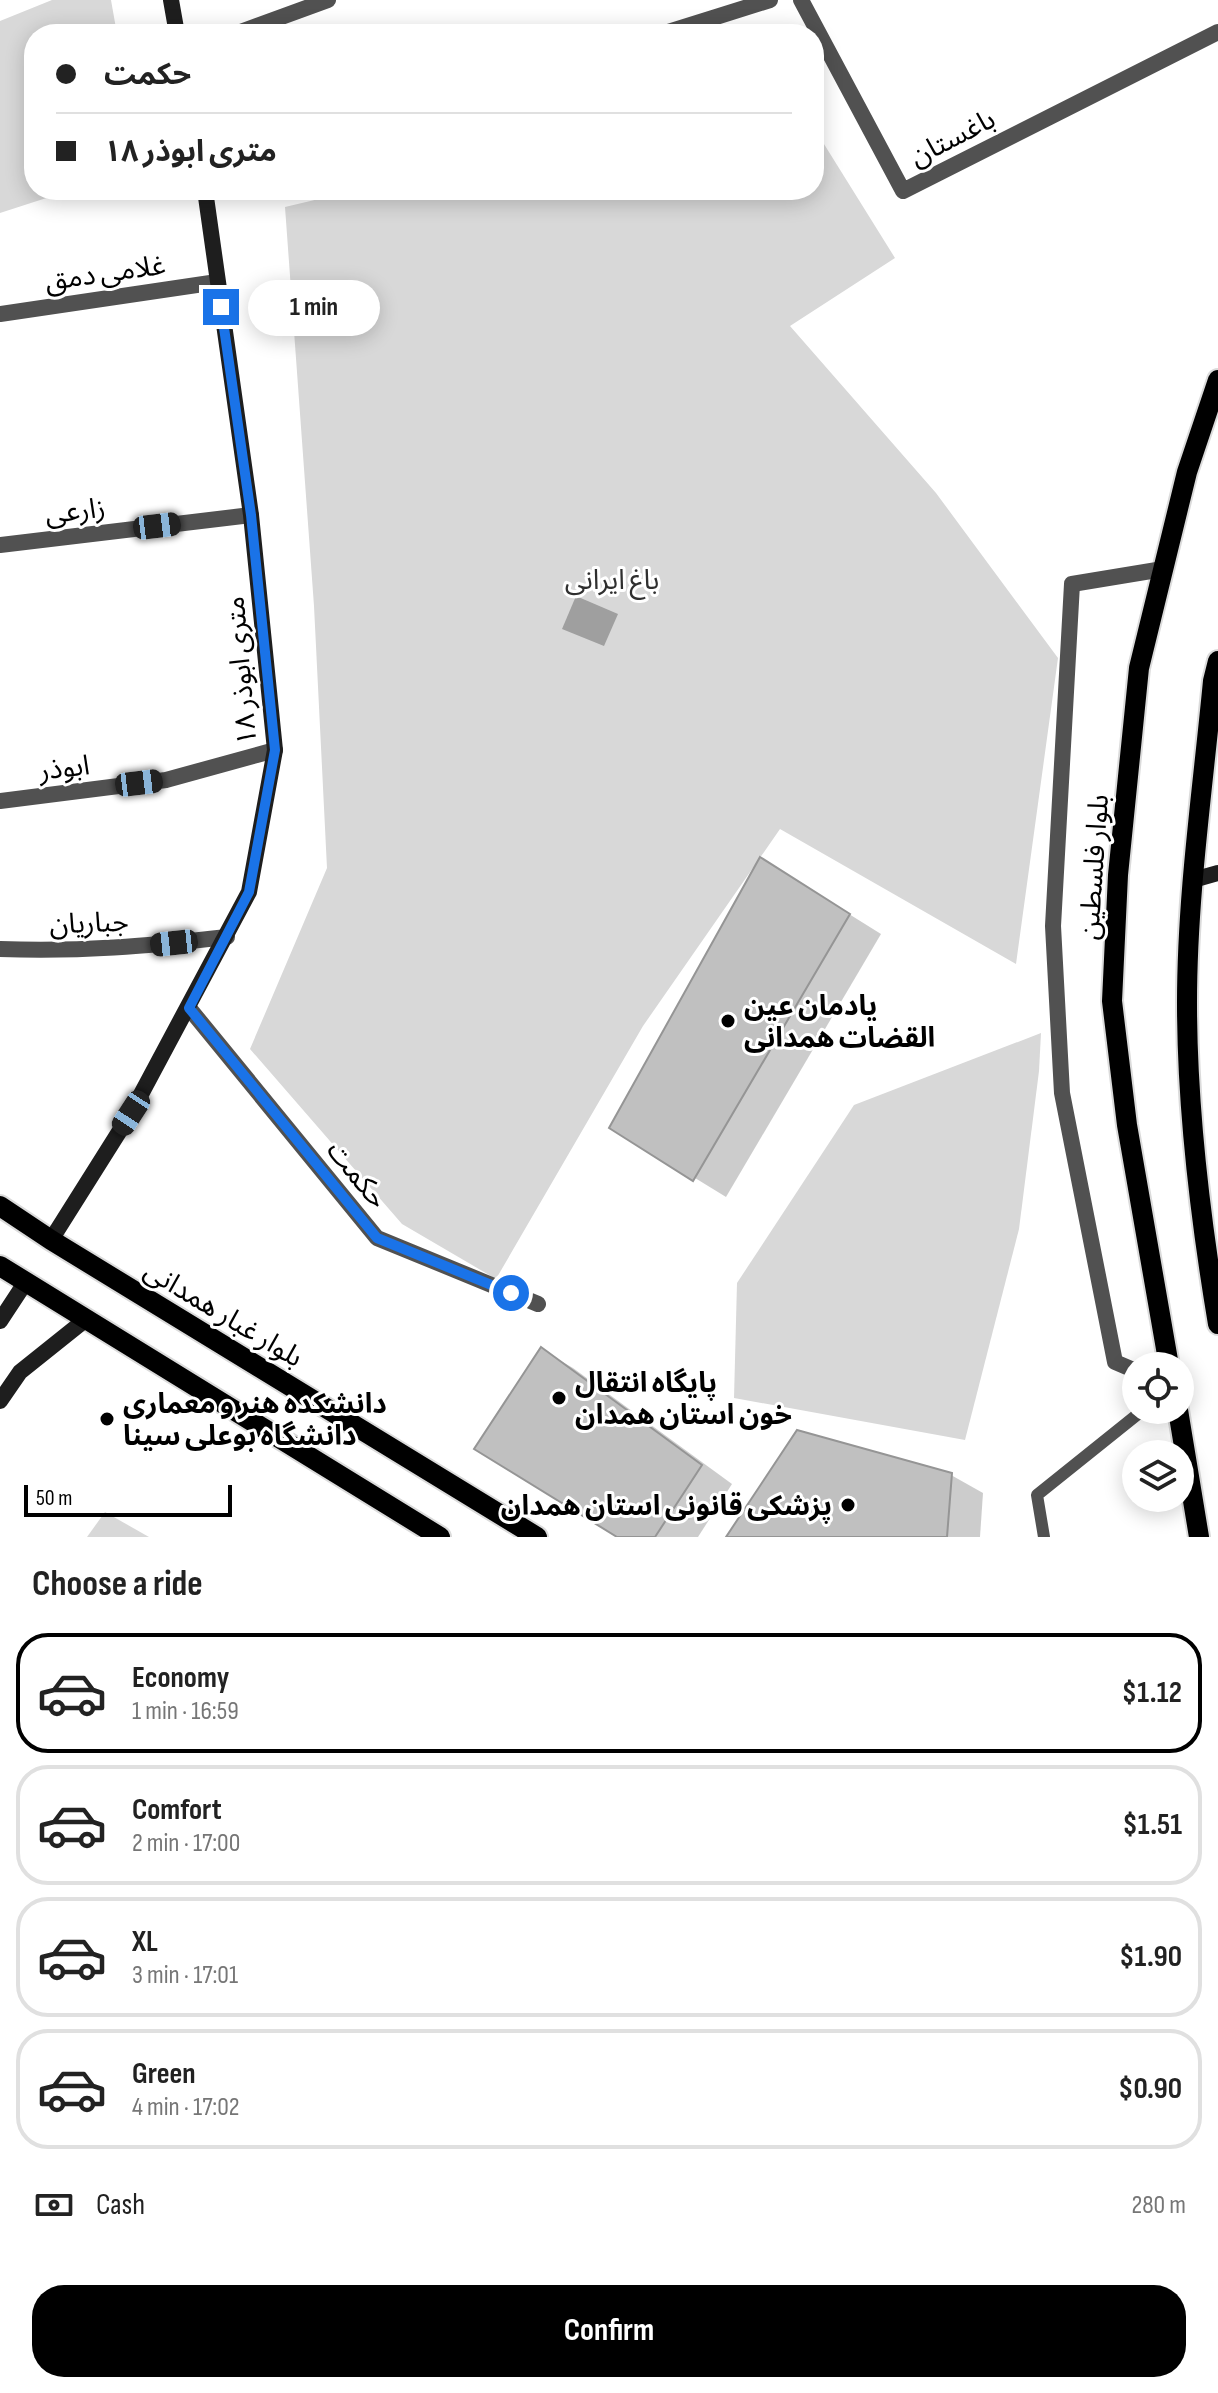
<!DOCTYPE html>
<html lang="en">
<head>
<meta charset="utf-8">
<style>
	:root { --surface:#fff; --page:#f2f2f2; --text:#222; --muted:#767676; --line:#e0e0e0; --accent:#000 }
	body { margin:0; font-family:"Sofia Sans Condensed","Noto Sans Arabic",sans-serif; background:var(--page); color:var(--text); height:100vh; display:flex; flex-direction:column; font-size:30px; white-space:nowrap }
	* { box-sizing:border-box; margin:0 }
	p { font-size:26px; color:var(--muted) }
	.icon { flex:none; width:44px; height:44px; fill:none; stroke:currentColor; stroke-width:2; stroke-linecap:round; stroke-linejoin:round }
	.map { position:relative; height:1537px; overflow:hidden }
	.drawer { display:flex; flex-direction:column; background:var(--surface); flex:1 }
	.drawer>* { flex:none }
	.hud { position:absolute; left:24px; top:24px; width:800px; height:176px; border-radius:32px; box-shadow:0 4px 20px #0003; display:grid; align-content:center; height:176px; padding:0 32px; background:var(--surface) }
	.tools { position:absolute; left:1122px; top:1352px; display:grid; gap:16px }
	.tools a { display:grid; place-items:center; width:72px; height:72px; border-radius:50%; background:var(--surface); box-shadow:0 4px 20px #0003; font-size:40px }
	.scale { position:absolute; left:24px; bottom:20px; width:208px; box-sizing:border-box; padding-left:8px; border:4px solid #000; border-top:0; font-size:22px; line-height:28px; white-space:nowrap; color:#000; -webkit-text-stroke:6px #fff; paint-order:stroke }
	.end { position:absolute; width:36px; height:36px; margin:-18px; border:10px solid #1a73e8; background:#fff; box-shadow:0 0 0 4px #fff }
	.from { border-radius:50% }
	.bubble { position:absolute; height:56px; border-radius:28px; background:var(--surface); box-shadow:0 4px 20px #0003; font-size:26px; font-weight:700; line-height:56px; text-align:center }
	.car { position:absolute; width:24px; height:48px; margin:-24px -12px; border-radius:10px; box-shadow:0 0 6px 2px #0007; background:linear-gradient(#222 24%,#8ab4d8 0 40%,#222 0 76%,#8ab4d8 0 86%,#222 0) }
	.hud b { display:flex; align-items:center; gap:28px; height:76px; font-size:30px }
	.hud b+b { border-top:2px solid var(--line) }
	.hud i { width:20px; height:20px; background:var(--text) }
	ul { padding:0; list-style:none }
	li { display:flex; align-items:center; gap:24px; height:120px; margin:0 16px 12px; padding:0 16px; border:4px solid var(--line); border-radius:32px }
	li div { flex:1 }
	li b { display:block; font-size:30px }
	li em { font-style:normal; font-weight:700 }
	li.on { border-color:var(--accent) }
	li>.icon { width:72px; height:72px; stroke-width:1.5 }
	h2 { padding:0 32px; font-size:36px; line-height:96px }
	.pay { display:flex; align-items:center; gap:20px; height:88px; padding:0 32px; font-size:30px }
	.pay p { margin-inline-start:auto }
	.primary-button { display:flex; gap:16px; margin-top:auto; padding:16px 32px }
	.primary-button a { flex:1; height:92px; border-radius:32px; background:var(--accent); color:#fff; font-size:32px; font-weight:700; line-height:92px; text-align:center }
	.map>svg:first-child { display:block }
	.green { fill:#d8d8d8 }
	.water { fill:#9f9f9f }
	.shadow { fill:#0003 }
	.building { fill:#c0c0c0; stroke:#959595; stroke-width:2 }
	.lines { fill:none; stroke-linecap:round; stroke-linejoin:round }
	.primary-casing { stroke:#dbdbdb; stroke-width:24 }
	.lane { stroke:#515151; stroke-width:12 }
	.street { stroke:#515151; stroke-width:16 }
	.secondary { stroke:#1e1e1e; stroke-width:16 }
	.primary { stroke:#000; stroke-width:20 }
	.route { stroke:#1a73e8; stroke-width:10 }
	.poi-dot { fill:#000; stroke:#fff; stroke-width:3 }
	.labels { text-anchor:middle; stroke-width:6; stroke-linejoin:round; paint-order:stroke }
	.street-label { font-size:28px; fill:#000; stroke:#fff }
	.park-label { font-size:28px; fill:#2f2f2f; stroke:#fff }
	.poi-label { font-size:28px; font-weight:bold; fill:#000; stroke:#fff; text-anchor:start }
</style>
</head>
<body>
<div class="map">
<svg width="1218" height="1537" viewBox="0 0 1218 1537">
	<rect width="100%" height="100%" fill="#fff"/>
	<g class="green">
		<polygon points="52,0 111,0 117,34 34,34 34,190 71,190 0,213 0,21"/>
		<polygon points="814,128 895,258 790,326 936,493 1058,658 1016,964 780,829 643,1026 496,1279 402,1224 250,1049 327,868 314,606 285,207 357,190 814,190"/>
		<polygon points="1041,1033 1039,1071 1019,1229 965,1440 734,1398 737,1283 854,1105"/>
		<polygon points="105,1512 149,1537 87,1537"/>
	</g>
	<polygon class="water" points="576,596 618,614 604,646 562,629"/>
	<g class="shadow">
		<polygon points="761,859 881,934 726,1197 612,1127"/>
		<polygon points="542,1350 573,1368 732,1484 698,1537 620,1537"/>
		<polygon points="951,1475 983,1493 980,1537 728,1537"/>
	</g>
	<g class="building">
		<polygon points="760,857 850,914 693,1181 609,1128"/>
		<polygon points="541,1347 702,1465 655,1537 617,1537 474,1449"/>
		<polygon points="797,1430 952,1473 947,1537 726,1537"/>
	</g>
	<g class="lines">
		<defs>
			<g id="primary">
				<path d="M1218,661L1213,681C1203,787 1187,895 1187,1003C1187,1111 1200,1217 1218,1324"/>
				<polyline points="0,1206 51,1240 537,1537"/>
				<polyline points="0,1266 440,1537"/>
				<polyline points="1169,1366 1127,1125 1112,1001 1118,875 1139,668 1187,472 1218,380"/>
				<polyline points="1178,1410 1199,1537"/>
			</g>
		</defs>
		<use href="#primary" class="primary-casing"/>
		<polyline class="lane" points="1044,1537 1037,1495 1143,1410"/>
		<g class="street">
			<polyline points="801,0 903,191 1218,32"/>
			<polyline points="235,34 328,0"/>
			<polyline points="662,34 770,0"/>
			<polyline points="0,314 217,282"/>
			<polyline points="0,545 251,515"/>
			<polyline points="0,801 166,780 275,750"/>
			<path d="M0,949C79,952 149,946 227,937"/>
			<polyline points="189,1008 377,1238 538,1304"/>
			<polyline points="1136,1371 1115,1362 1062,1093 1053,926 1072,584 1163,569"/>
		</g>
		<g class="secondary">
			<polyline points="171,0 177,34"/>
			<polyline points="1193,880 1218,873"/>
			<polyline points="51,1240 131,1113 249,892 275,750 251,515 205,190"/>
			<polyline points="0,1321 25,1283"/>
			<polyline points="0,1401 20,1372 85,1320"/>
		</g>
		<use href="#primary" class="primary"/>
	</g>
	<g class="lines">
		<polyline class="route" points="221,307 251,515 275,750 249,892 189,1008 377,1238 511,1293"/>
	</g>
	<g class="poi-dot">
		<circle cx="728" cy="1021" r="8"/>
		<circle cx="559" cy="1398" r="8"/>
		<circle cx="107" cy="1419" r="8"/>
		<circle cx="848" cy="1505" r="8"/>
	</g>
	<g class="labels">
		<g class="street-label">
			<text transform="translate(952 137) rotate(-27)" y="10">باغستان</text>
			<text transform="translate(105 272) rotate(-8)" y="10">غلامی دمق</text>
			<text transform="translate(75 510) rotate(-7)" y="10">زارعی</text>
			<text transform="translate(240 671) rotate(-95)" y="10">۱۸ متری ابوذر</text>
			<text transform="translate(64 767) rotate(-7)" y="10">ابوذر</text>
			<text transform="translate(1093 867) rotate(-86)" y="10">بلوار فلسطین</text>
			<text transform="translate(89 922) rotate(-2)" y="10">جباریان</text>
			<text transform="translate(358 1174) rotate(51)" y="10">حکمت</text>
			<text transform="translate(224 1313) rotate(31)" y="10">بلوار غبار همدانی</text>
		</g>
		<g class="park-label">
			<text x="612" y="589">باغ ایرانی</text>
		</g>
		<g class="poi-label">
			<text x="744" y="1015">یادمان عین<tspan x="744" dy="32">القضات همدانی</tspan></text>
			<text x="575" y="1392">پایگاه انتقال<tspan x="575" dy="32">خون استان همدان</tspan></text>
			<text x="123" y="1413">دانشکده هنر و معماری<tspan x="123" dy="32">دانشگاه بوعلی سینا</tspan></text>
			<text x="832" y="1515" text-anchor="end">پزشکی قانونی استان همدان</text>
		</g>
	</g>
</svg>
<div class="tools">
<a><svg class="icon" aria-label="locate" viewBox="0 0 24 24"><circle cx="12" cy="12" r="6"/><path d="M12 2v4M12 18v4M2 12h4M18 12h4"/></svg></a>
<a><svg class="icon" aria-label="layers" viewBox="0 0 24 24"><path d="M12 4l9 5-9 5-9-5zM3 14l9 5 9-5"/></svg></a>
</div>
<div class="scale">50 m</div>
<i class="end from" style="left:511px;top:1293px"></i>
<i class="end" style="left:221px;top:307px"></i>
<div class="bubble" style="left:248px;top:280px;width:132px">1 min</div>
<i class="car" style="left:157px;top:526px;rotate:83deg"></i>
<i class="car" style="left:139px;top:783px;rotate:83deg"></i>
<i class="car" style="left:174px;top:943px;rotate:264deg"></i>
<i class="car" style="left:131px;top:1113px;rotate:213deg"></i>
<div class="hud">
<b><i class="from"></i>حکمت</b>
<b><i></i>۱۸ متری ابوذر</b>
</div>
</div>
<section class="drawer">
<h2>Choose a ride</h2>
<ul>
<li class="on"><svg class="icon" aria-label="car" viewBox="0 0 24 24"><path d="M5 17H2v-5l4-1 3-4h7l3 4 3 1v5h-3M9 17h6M6 11h13"/><circle cx="7" cy="17" r="2"/><circle cx="17" cy="17" r="2"/></svg><div><b>Economy</b><p>1 min · 16:59</p></div><em>$1.12</em></li>
<li><svg class="icon" aria-label="car" viewBox="0 0 24 24"><path d="M5 17H2v-5l4-1 3-4h7l3 4 3 1v5h-3M9 17h6M6 11h13"/><circle cx="7" cy="17" r="2"/><circle cx="17" cy="17" r="2"/></svg><div><b>Comfort</b><p>2 min · 17:00</p></div><em>$1.51</em></li>
<li><svg class="icon" aria-label="car" viewBox="0 0 24 24"><path d="M5 17H2v-5l4-1 3-4h7l3 4 3 1v5h-3M9 17h6M6 11h13"/><circle cx="7" cy="17" r="2"/><circle cx="17" cy="17" r="2"/></svg><div><b>XL</b><p>3 min · 17:01</p></div><em>$1.90</em></li>
<li><svg class="icon" aria-label="car" viewBox="0 0 24 24"><path d="M5 17H2v-5l4-1 3-4h7l3 4 3 1v5h-3M9 17h6M6 11h13"/><circle cx="7" cy="17" r="2"/><circle cx="17" cy="17" r="2"/></svg><div><b>Green</b><p>4 min · 17:02</p></div><em>$0.90</em></li>
</ul>
<div class="pay"><svg class="icon" aria-label="cash" viewBox="0 0 24 24"><path d="M3 7h18v10H3z"/><circle cx="12" cy="12" r="2"/></svg>Cash<p>280 m</p></div>
<div class="primary-button"><a>Confirm</a></div>
</section>
</body>
</html>
